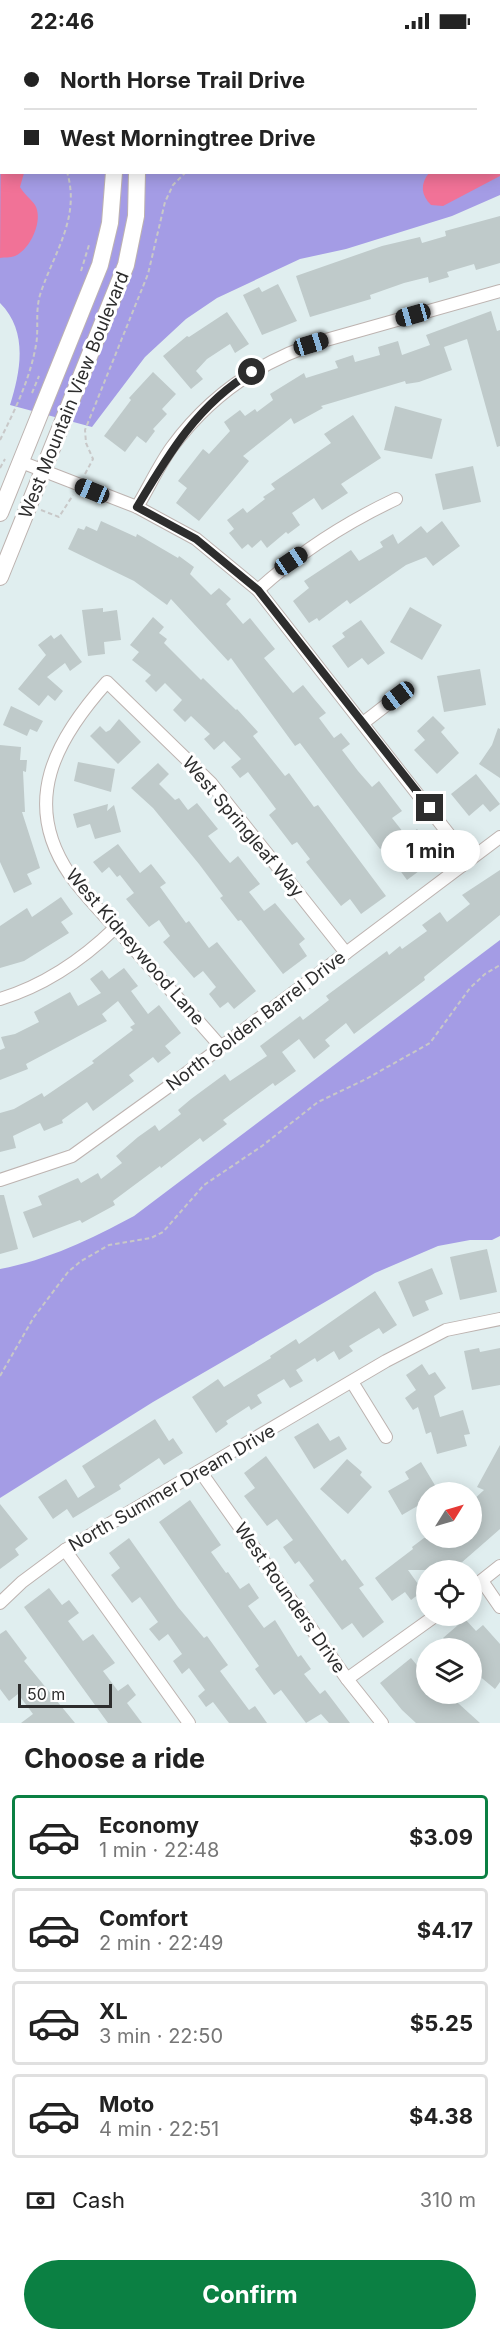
<!DOCTYPE html>
<html lang="en">
<head>
<meta charset="utf-8">
<style>
	:root { --surface:#fff; --page:#f2f2f2; --text:#222; --muted:#767676; --line:#e0e0e0; --accent:#0b8043 }
	body { margin:0; font-family:Inter,sans-serif; background:var(--page); color:var(--text); height:100vh; display:flex; flex-direction:column; font-size:22px; white-space:nowrap }
	* { box-sizing:border-box; margin:0 }
	p { font-size:20px; color:var(--muted) }
	.icon { flex:none; width:33px; height:33px; fill:none; stroke:currentColor; stroke-width:2; stroke-linecap:round; stroke-linejoin:round }
	.map { position:relative; height:1681px; overflow:hidden }
	.details { display:flex; flex-direction:column; background:var(--surface); flex:1 }
	.details>* { flex:none }
	.banner { position:absolute; left:0px; top:0px; width:501px; height:132px; box-shadow:0 3px 15px #0003; display:grid; align-content:center; height:132px; padding:0 24px; background:var(--surface) }
	.needle { width:39px; rotate:53deg }
	.tools { position:absolute; left:416px; top:1440px; display:grid; gap:12px }
	.tools a { display:grid; place-items:center; width:66px; height:66px; border-radius:50%; background:var(--surface); box-shadow:0 3px 15px #0003; font-size:30px }
	.scale { position:absolute; left:18px; bottom:15px; width:94px; box-sizing:border-box; padding-left:6px; border:3px solid #2d2d2d; border-top:0; font-size:16px; line-height:21px; white-space:nowrap; color:#2d2d2d; -webkit-text-stroke:4px #fff; paint-order:stroke }
	.end { position:absolute; width:27px; height:27px; margin:-14px; border:8px solid #2d2d2d; background:#fff; box-shadow:0 0 0 3px #fff }
	.from { border-radius:50% }
	.bubble { position:absolute; height:42px; border-radius:21px; background:var(--surface); box-shadow:0 3px 15px #0003; font-size:20px; font-weight:700; line-height:42px; text-align:center }
	.car { position:absolute; width:18px; height:36px; margin:-18px -9px; border-radius:8px; box-shadow:0 0 4px 2px #0007; background:linear-gradient(#222 24%,#8ab4d8 0 40%,#222 0 76%,#8ab4d8 0 86%,#222 0) }
	.banner b { display:flex; align-items:center; gap:21px; height:57px; font-size:22px }
	.banner b+b { border-top:2px solid var(--line) }
	.banner i { width:15px; height:15px; background:var(--text) }
	ul { padding:0; list-style:none }
	li { display:flex; align-items:center; gap:18px; height:84px; margin:0 12px 9px; padding:0 12px; border:3px solid var(--line); border-radius:6px }
	li div { flex:1 }
	li b { display:block; font-size:22px }
	li em { font-style:normal; font-weight:700 }
	li.selected { border-color:var(--accent) }
	li>.icon { width:54px; height:54px; stroke-width:1.5 }
	h2 { padding:0 24px; font-size:27px; line-height:72px }
	.pay { display:flex; align-items:center; gap:15px; height:66px; padding:0 24px; font-size:22px }
	.pay p { margin-inline-start:auto }
	.action { display:flex; gap:12px; margin-top:auto; padding:12px 24px }
	.action a { flex:1; height:69px; border-radius:36px; background:var(--accent); color:#fff; font-size:24px; font-weight:700; line-height:69px; text-align:center }
	.status { display:flex; justify-content:space-between; align-items:center; height:42px; padding:0 30px; background:var(--surface); direction:ltr }
	.status svg { height:16px; fill:currentColor }
	.map>svg:first-child { display:block }
	.green { fill:#a49ce5 }
	.water { fill:#f17297 }
	.building { fill:#bfcaca }
	.lines { fill:none; stroke-linecap:round; stroke-linejoin:round }
	.street-casing { stroke:#bdb3b0; stroke-width:14 }
	.secondary-casing { stroke:#bdb3b0; stroke-width:18 }
	.path { stroke:#c8c8c8; stroke-width:2; stroke-dasharray:4.5 3; stroke-linecap:butt }
	.street { stroke:#fff; stroke-width:12 }
	.secondary { stroke:#fff; stroke-width:16 }
	.route { stroke:#2d2d2d; stroke-width:8 }
	.labels { text-anchor:middle; stroke-width:6; stroke-linejoin:round; paint-order:stroke }
	.street-label { font-size:18px; fill:#2d2d2d; stroke:#fff }
</style>
</head>
<body>
<div class="status"><b>22:46</b><svg viewBox="0 0 49 12"><path d="M0 12V9h3v3zM5 12V6h3v6zM10 12V3h3v9zM15 12V0h3v12zM26 1h20v11H26zM47 4h2v5h-2z"/></svg></div>
<div class="map">
<svg width="500" height="1681" viewBox="0 0 500 1681">
	<rect width="100%" height="100%" fill="#e0eeef"/>
	<g class="green">
		<polygon points="0,0 109,0 0,2"/>
		<path d="M326,0H500V153L452,174L346,207L300,217L217,256L186,277L145,315L92,385L10,363C21,328 28,289 0,261V43L2,130H500V2L321,1Z"/>
		<path d="M500,898V1194L492,1198H470L438,1204L375,1231L153,1360L0,1456V1227C48,1218 91,1197 134,1174Z"/>
	</g>
	<g class="water">
		<path d="M1,100L2,130L24,131L20,145C24,152 31,157 35,163C44,178 30,208 15,214C10,216 4,215 0,216Z"/>
		<path d="M500,100V134L443,164L431,163C421,153 420,142 429,131L500,130Z"/>
	</g>
	<g class="building">
		<polygon points="500,174 500,221 476,228 474,222 447,230 449,235 429,241 428,235 404,241 370,253 371,257 310,275 296,234 382,204 420,195 422,201 446,194 445,189"/>
		<polygon points="278,242 297,279 262,293 243,253 259,245 262,250"/>
		<polygon points="491,269 497,289 500,288 500,404 497,405 467,297 444,305 452,328 419,340 406,342 405,339 321,364 323,366 294,382 291,376 243,414 249,419 199,479 176,461 187,446 178,439 203,407 209,412 230,389 224,380 240,368 245,374 255,367 257,370 273,358 270,352 304,331 306,336 338,326 335,319 353,313 355,320 380,313 378,305 398,299 402,313 430,303 426,293"/>
		<polygon points="227,270 249,302 235,311 230,302 207,317 196,329 203,337 191,347 163,314 187,294 189,295"/>
		<polygon points="153,330 176,352 162,367 167,372 153,387 155,389 146,401 137,394 125,410 104,394 131,358 129,356"/>
		<polygon points="395,364 442,377 432,417 384,408"/>
		<polygon points="353,373 381,416 341,442 348,451 322,468 314,456 292,471 300,483 288,492 286,490 267,506 261,498 252,506 248,502 242,507 229,491 234,487 227,478 243,466 247,471 265,457 263,455 275,447 271,442 331,401 324,392"/>
		<polygon points="473,424 481,460 443,468 435,432"/>
		<polygon points="101,479 136,495 137,492 178,516 179,514 194,525 190,532 211,553 219,546 231,557 226,562 243,582 250,576 275,607 264,616 293,651 303,643 315,658 326,671 319,676 334,696 341,691 350,702 342,708 358,729 372,745 379,739 402,769 392,776 407,795 417,787 426,798 419,804 431,820 407,838 383,805 380,807 300,701 295,704 231,616 228,619 171,557 167,563 134,539 68,507 78,486 84,488 86,484 97,489"/>
		<polygon points="442,479 460,504 433,524 426,515 406,523 350,562 347,558 319,579 317,576 309,581 293,559 309,546 304,539 351,508 359,519 383,505 380,500 393,492 398,502 421,484 427,491"/>
		<polygon points="410,565 442,583 422,618 390,600"/>
		<polygon points="103,566 103,570 117,568 121,598 104,600 105,612 88,614 82,568"/>
		<polygon points="153,575 164,585 159,591 167,597 164,601 201,638 203,636 236,668 237,667 258,690 253,694 285,734 289,731 314,765 318,763 386,854 361,872 350,857 341,864 306,820 310,817 297,800 292,803 269,773 276,767 261,747 248,730 240,736 231,725 241,717 224,699 214,708 204,697 210,692 191,674 185,680 173,668 182,658 165,641 156,650 145,639 151,633 132,618 139,610 130,603"/>
		<polygon points="361,578 385,611 368,623 362,616 348,626 332,604 345,595 342,591"/>
		<polygon points="61,592 82,620 70,629 65,621 47,635 63,649 55,659 48,653 39,664 18,647 46,613 38,603 51,593 54,597"/>
		<polygon points="480,627 486,663 444,670 437,634"/>
		<polygon points="11,664 43,679 37,690 30,687 27,694 3,683"/>
		<polygon points="433,674 445,686 441,690 459,711 437,732 414,708 425,698 417,689"/>
		<polygon points="119,677 141,700 118,722 90,694 100,684 106,690 110,688"/>
		<polygon points="498,686 500,687 500,736 479,722 492,703"/>
		<polygon points="0,703 21,705 20,718 27,718 26,730 23,729 25,770 22,770 40,826 27,832 32,842 14,851 0,820"/>
		<polygon points="78,720 115,727 111,750 74,739"/>
		<polygon points="158,721 169,732 159,742 175,758 179,756 188,768 197,761 218,787 208,794 224,814 230,821 238,814 260,842 249,850 264,869 275,861 305,897 299,902 307,914 283,932 241,878 238,879 220,856 223,854 199,822 153,766 131,746"/>
		<polygon points="476,732 500,762 490,770 483,762 469,774 451,752"/>
		<polygon points="108,762 107,769 114,763 121,790 95,797 90,782 77,786 73,772"/>
		<polygon points="118,802 140,831 151,822 166,841 160,845 186,881 189,879 209,906 217,900 256,949 234,967 228,960 220,966 209,952 216,945 203,929 194,936 163,900 170,894 159,878 149,885 126,857 134,851 120,833 117,835 109,825 102,831 93,820"/>
		<polygon points="500,828 500,873 424,935 425,938 354,992 346,981 325,998 330,1004 314,1017 299,997 282,1010 296,1029 275,1044 273,1041 223,1078 227,1082 203,1100 200,1096 161,1126 160,1124 113,1159 115,1163 82,1181 80,1178 33,1196 23,1170 42,1163 38,1154 78,1136 81,1141 98,1131 101,1137 122,1121 116,1114 138,1095 155,1083 159,1089 181,1072 178,1068 191,1057 225,1032 230,1039 267,1014 260,1004 300,974 303,978 329,958 326,954 387,909 389,913 400,904 402,907 427,889 422,883 440,870 447,880 470,862 462,853"/>
		<polygon points="61,855 73,872 61,880 69,891 24,919 0,926 0,884 27,866 32,875"/>
		<polygon points="124,926 138,944 131,949 148,972 159,963 181,991 165,1004 171,1011 158,1021 153,1015 129,1033 134,1039 93,1069 87,1060 62,1078 63,1081 44,1089 40,1081 13,1094 16,1106 0,1110 0,1071 14,1067 42,1051 44,1055 94,1021 92,1019 133,988 130,985 135,982 118,959 102,972 107,979 26,1022 28,1027 0,1038 0,1008 5,1006 1,995 15,992 39,980 34,970 70,950 78,964 101,951 90,937 102,928 109,937"/>
		<polygon points="0,1153 4,1153 18,1207 0,1212"/>
		<polygon points="487,1207 497,1250 460,1258 450,1215"/>
		<polygon points="432,1226 443,1252 425,1259 429,1268 413,1275 398,1240"/>
		<polygon points="375,1249 397,1283 383,1292 379,1286 349,1304 353,1309 339,1318 334,1309 317,1320 315,1316 296,1328 303,1339 290,1346 284,1337 257,1353 262,1361 251,1368 249,1364 226,1379 228,1382 216,1391 192,1355 218,1337 224,1345 271,1316 270,1314 296,1297 299,1302"/>
		<polygon points="479,1306 480,1310 500,1306 500,1343 472,1348 464,1309"/>
		<polygon points="422,1322 429,1333 435,1330 446,1346 434,1354 440,1375 463,1368 470,1392 464,1393 467,1404 437,1412 431,1390 426,1392 418,1365 413,1368 405,1356 416,1348 406,1333"/>
		<polygon points="155,1377 169,1399 173,1396 183,1411 164,1423 159,1416 119,1443 121,1447 73,1476 67,1467 53,1477 38,1455 66,1437 78,1456 95,1445 82,1424"/>
		<polygon points="318,1381 330,1399 339,1394 347,1407 314,1427 294,1395"/>
		<polygon points="500,1403 500,1487 453,1528 408,1528 423,1549 411,1558 405,1550 392,1559 375,1536 413,1507 412,1505 424,1496 471,1496 471,1460 484,1448 477,1445"/>
		<polygon points="266,1414 342,1519 345,1517 364,1543 359,1546 384,1580 363,1596 352,1581 342,1588 309,1543 314,1539 299,1519 295,1522 283,1505 293,1498 277,1477 267,1484 244,1454 255,1446 244,1431"/>
		<polygon points="347,1417 362,1430 360,1433 372,1445 348,1472 320,1447"/>
		<polygon points="421,1420 439,1450 426,1450 426,1459 402,1473 388,1449 409,1437 405,1430"/>
		<polygon points="190,1458 221,1503 211,1510 226,1531 228,1530 240,1547 249,1541 259,1556 248,1564 264,1586 275,1578 298,1615 301,1613 311,1627 304,1632 320,1652 325,1648 350,1681 329,1681 321,1672 306,1681 281,1648 274,1653 255,1627 259,1624 159,1480"/>
		<polygon points="0,1462 28,1497 15,1507 19,1513 0,1527"/>
		<polygon points="129,1496 178,1565 204,1596 207,1594 228,1623 220,1629 249,1668 255,1664 267,1681 229,1681 213,1660 206,1665 198,1654 205,1648 189,1626 182,1632 173,1619 182,1612 168,1592 159,1599 149,1587 158,1580 140,1555 132,1561 111,1533 120,1526 109,1511"/>
		<polygon points="49,1546 62,1563 69,1558 79,1571 68,1579 83,1599 93,1592 115,1621 103,1629 118,1649 128,1642 136,1653 127,1661 142,1681 108,1681 24,1565"/>
		<polygon points="465,1577 476,1589 483,1583 500,1602 500,1640 495,1647 471,1627 471,1606 452,1606 443,1596"/>
		<polygon points="6,1588 27,1616 24,1619 75,1681 21,1681 33,1672 18,1652 9,1659 0,1647 0,1592"/>
		<polygon points="411,1616 426,1634 426,1652 448,1652 480,1681 416,1681 402,1668 380,1641"/>
	</g>
	<g class="lines">
		<defs>
			<g id="street">
				<polyline points="21,420 137,465 196,497 258,548 469,818"/>
				<path d="M137,465C149,445 159,423 172,405C211,352 263,317 326,298L500,249"/>
				<path d="M258,548C300,510 345,481 396,457"/>
				<polyline points="363,681 398,654"/>
				<path d="M0,957C43,944 83,917 115,886"/>
				<path d="M221,1005C188,967 154,930 121,892C104,873 85,854 70,833C20,760 56,697 107,640L211,741L346,911"/>
				<polyline points="0,1138 72,1114 172,1042 500,795"/>
				<polyline points="352,1340 386,1395"/>
				<polyline points="200,1429 347,1637 382,1681"/>
				<polyline points="65,1508 189,1681"/>
				<polyline points="482,1539 500,1565"/>
				<polyline points="471,1547 500,1524"/>
				<polyline points="0,1561 22,1540 65,1508 386,1319 446,1288 500,1277"/>
				<polyline points="347,1637 435,1574"/>
			</g>
			<g id="secondary">
				<polyline points="111,0 111,2"/>
				<polyline points="135,0 135,2"/>
				<polyline points="181,2 189,0"/>
				<polyline points="297,2 303,0"/>
				<polyline points="0,12 2,12"/>
				<polyline points="0,36 2,36"/>
				<polyline points="0,471 100,223 110,181 114,130"/>
				<polyline points="0,535 126,223 136,174 137,130"/>
			</g>
		</defs>
		<use href="#street" class="street-casing"/>
		<use href="#secondary" class="secondary-casing"/>
		<g class="path">
			<polyline points="459,2 462,0"/>
			<polyline points="0,89 2,89"/>
			<polyline points="81,229 89,203"/>
			<polyline points="32,351 39,334"/>
			<path d="M0,398C15,368 30,337 36,303C39,287 35,270 40,253C53,212 81,176 67,130"/>
			<polyline points="0,426 5,417"/>
			<polyline points="85,432 93,417 86,401 85,388 148,232 165,160 173,143 186,130"/>
			<polyline points="41,468 59,475 73,453"/>
			<polyline points="0,1334 34,1275 68,1230 81,1219 109,1203 151,1196 163,1190 204,1143 262,1104 318,1060 366,1037 430,1001 470,946 485,932 500,923"/>
		</g>
		<use href="#street" class="street"/>
		<use href="#secondary" class="secondary"/>
	</g>
	<g class="lines">
		<path class="route" d="M252,330C198,362 168,413 137,465L196,497L258,548L430,766"/>
	</g>
	<g class="labels">
		<g class="street-label">
			<text transform="translate(74 353) rotate(-68)" y="6">West Mountain View Boulevard</text>
			<text transform="translate(243 785) rotate(50)" y="6">West Springleaf Way</text>
			<text transform="translate(135 905) rotate(49)" y="6">West Kidneywood Lane</text>
			<text transform="translate(256 979) rotate(-37)" y="6">North Golden Barrel Drive</text>
			<text transform="translate(172 1446) rotate(-30)" y="6">North Summer Dream Drive</text>
			<text transform="translate(290 1556) rotate(55)" y="6">West Rounders Drive</text>
		</g>
	</g>
</svg>
<div class="tools">
<a><svg class="needle" viewBox="-14 -14 28 28"><path d="M0-13l5 13h-10z" fill="#e53935"/><path d="M0 13l5-13h-10z" fill="#767676"/></svg></a>
<a><svg class="icon" aria-label="locate" viewBox="0 0 24 24"><circle cx="12" cy="12" r="6"/><path d="M12 2v4M12 18v4M2 12h4M18 12h4"/></svg></a>
<a><svg class="icon" aria-label="layers" viewBox="0 0 24 24"><path d="M12 4l9 5-9 5-9-5zM3 14l9 5 9-5"/></svg></a>
</div>
<div class="scale">50 m</div>
<i class="end from" style="left:252px;top:330px"></i>
<i class="end" style="left:430px;top:766px"></i>
<div class="bubble" style="left:381px;top:788px;width:99px">1 min</div>
<i class="car" style="left:413px;top:273px;rotate:254deg"></i>
<i class="car" style="left:311px;top:302px;rotate:73deg"></i>
<i class="car" style="left:92px;top:449px;rotate:292deg"></i>
<i class="car" style="left:291px;top:519px;rotate:56deg"></i>
<i class="car" style="left:398px;top:654px;rotate:233deg"></i>
<div class="banner">
<b><i class="from"></i>North Horse Trail Drive</b>
<b><i></i>West Morningtree Drive</b>
</div>
</div>
<section class="details">
<h2>Choose a ride</h2>
<ul>
<li class="selected"><svg class="icon" aria-label="car" viewBox="0 0 24 24"><path d="M5 17H2v-5l4-1 3-4h7l3 4 3 1v5h-3M9 17h6M6 11h13"/><circle cx="7" cy="17" r="2"/><circle cx="17" cy="17" r="2"/></svg><div><b>Economy</b><p>1 min · 22:48</p></div><em>$3.09</em></li>
<li><svg class="icon" aria-label="car" viewBox="0 0 24 24"><path d="M5 17H2v-5l4-1 3-4h7l3 4 3 1v5h-3M9 17h6M6 11h13"/><circle cx="7" cy="17" r="2"/><circle cx="17" cy="17" r="2"/></svg><div><b>Comfort</b><p>2 min · 22:49</p></div><em>$4.17</em></li>
<li><svg class="icon" aria-label="car" viewBox="0 0 24 24"><path d="M5 17H2v-5l4-1 3-4h7l3 4 3 1v5h-3M9 17h6M6 11h13"/><circle cx="7" cy="17" r="2"/><circle cx="17" cy="17" r="2"/></svg><div><b>XL</b><p>3 min · 22:50</p></div><em>$5.25</em></li>
<li><svg class="icon" aria-label="car" viewBox="0 0 24 24"><path d="M5 17H2v-5l4-1 3-4h7l3 4 3 1v5h-3M9 17h6M6 11h13"/><circle cx="7" cy="17" r="2"/><circle cx="17" cy="17" r="2"/></svg><div><b>Moto</b><p>4 min · 22:51</p></div><em>$4.38</em></li>
</ul>
<div class="pay"><svg class="icon" aria-label="cash" viewBox="0 0 24 24"><path d="M3 7h18v10H3z"/><circle cx="12" cy="12" r="2"/></svg>Cash<p>310 m</p></div>
<div class="action"><a>Confirm</a></div>
</section>
</body>
</html>
